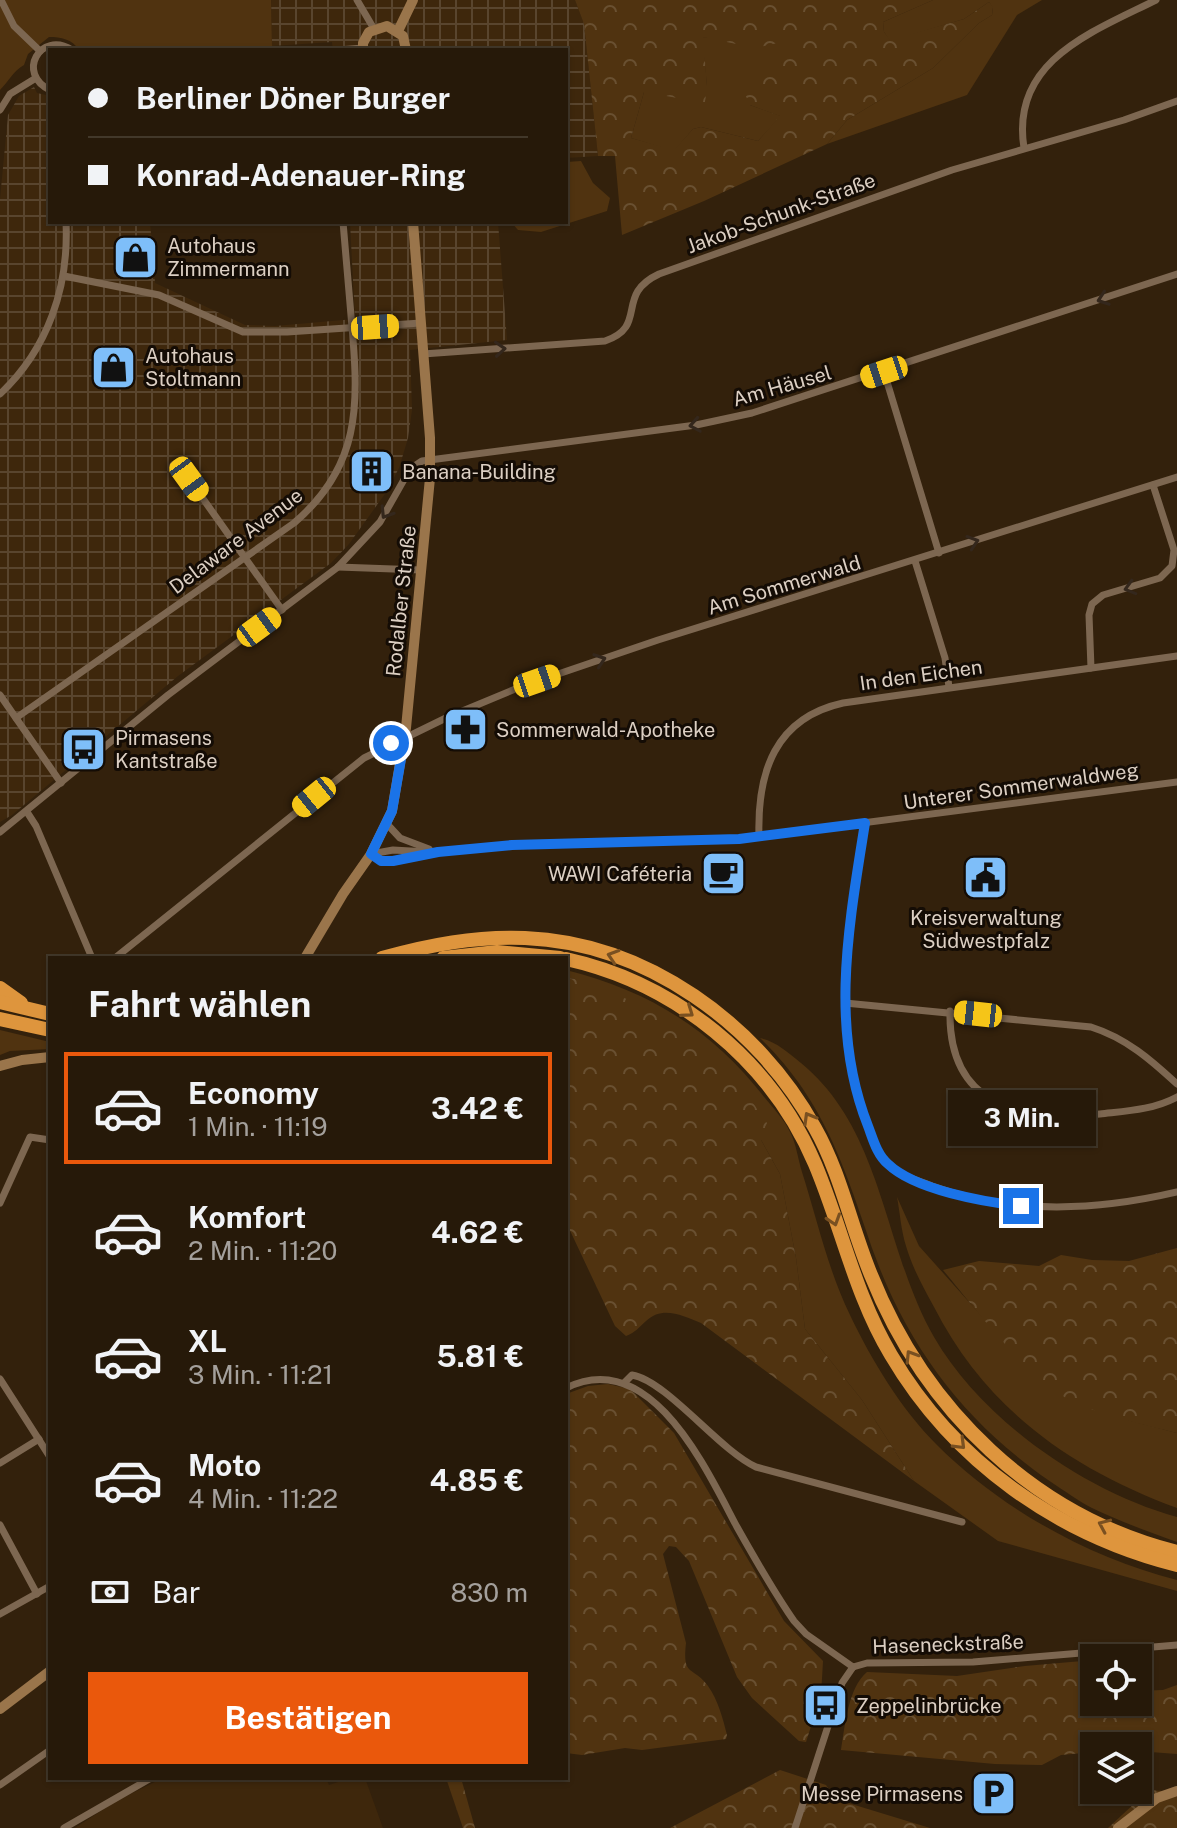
<!DOCTYPE html>
<html lang="de">
<head>
<meta charset="utf-8">
<style>
	:root { --surface:#261909; --page:#322617; --text:#f1f3f6; --muted:#a4a09c; --line:#42382a; --accent:#ea580c }
	body { margin:0; font-family:"Public Sans",sans-serif; background:var(--page); color:var(--text); height:100vh; display:flex; flex-direction:column; font-size:30px; white-space:nowrap }
	* { box-sizing:border-box; margin:0 }
	p { font-size:26px; color:var(--muted) }
	.icon { flex:none; width:44px; height:44px; fill:none; stroke:currentColor; stroke-width:2; stroke-linecap:round; stroke-linejoin:round }
	.map { position:relative; flex:1; overflow:hidden }
	.details { position:absolute; left:48px; top:956px; width:520px; height:824px; display:flex; flex-direction:column; background:var(--surface); border-radius:0px; box-shadow:0 2px 6px #0004,0 0 0 2px var(--line) }
	.details>* { flex:none }
	.guide { position:absolute; left:48px; top:48px; width:520px; height:176px; border-radius:0px; box-shadow:0 2px 6px #0004,0 0 0 2px var(--line); display:grid; align-content:center; height:176px; padding:0 40px; background:var(--surface) }
	.tools { position:absolute; left:1080px; top:1644px; display:grid; gap:16px }
	.tools a { display:grid; place-items:center; width:72px; height:72px; border-radius:0px; background:var(--surface); box-shadow:0 2px 6px #0004,0 0 0 2px var(--line); font-size:40px }
	.end { position:absolute; width:36px; height:36px; margin:-18px; border:10px solid #1a73e8; background:#fff; box-shadow:0 0 0 4px #fff }
	.from { border-radius:50% }
	.bubble { position:absolute; height:56px; border-radius:0px; background:var(--surface); box-shadow:0 2px 6px #0004,0 0 0 2px var(--line); font-size:26px; font-weight:700; line-height:56px; text-align:center }
	.car { position:absolute; width:24px; height:48px; margin:-24px -12px; border-radius:10px; box-shadow:0 0 6px 2px #0007; background:linear-gradient(#f5c518 24%,#345 0 40%,#f5c518 0 76%,#345 0 86%,#f5c518 0) }
	.guide b { display:flex; align-items:center; gap:28px; height:76px; font-size:30px }
	.guide b+b { border-top:2px solid var(--line) }
	.guide i { width:20px; height:20px; background:var(--text) }
	ul { padding:0; list-style:none }
	li { display:flex; align-items:center; gap:24px; height:112px; margin:0 16px 12px; padding:0 24px; border:4px solid transparent; border-radius:0px }
	li div { flex:1 }
	li b { display:block; font-size:30px }
	li em { font-style:normal; font-weight:700 }
	li.selected { border-color:var(--accent) }
	li>.icon { width:72px; height:72px; stroke-width:1.5 }
	h2 { padding:0 40px; font-size:36px; line-height:96px }
	.pay { display:flex; align-items:center; gap:20px; height:88px; padding:0 40px; font-size:30px }
	.pay p { margin-inline-start:auto }
	.cta { display:flex; gap:16px; margin-top:auto; padding:16px 40px }
	.cta a { flex:1; height:92px; border-radius:0px; background:var(--accent); color:#fff; font-size:32px; font-weight:700; line-height:92px; text-align:center }
	.map>svg:first-child { display:block }
	.built { fill:#3e270c }
	.industrial { fill:url(#industrial-grid) }
	.grass { fill:#503310 }
	.forest { fill:url(#forest-crowns); fill-rule:evenodd }
	.lines { fill:none; stroke-linecap:round; stroke-linejoin:round }
	.street { stroke:#7d6751; stroke-width:7 }
	.secondary { stroke:#9a754b; stroke-width:10 }
	.highway { stroke:#de953d; stroke-width:14 }
	.oneway { stroke:#34271c }
	.oneway2 { stroke:#795021 }
	.route { stroke:#1a73e8; stroke-width:10 }
	.labels { text-anchor:middle; stroke-width:6; stroke-linejoin:round; paint-order:stroke }
	.street-label { font-size:20px; fill:#dccfc3; stroke:#140c05 }
	.poi-label { font-size:20px; fill:#dccfc3; stroke:#140c05; text-anchor:start }
</style>
</head>
<body>
<div class="map">
<svg width="1177" height="1828" viewBox="0 0 1177 1828">
	<defs>
		<pattern id="industrial-grid" width="8" height="8" patternUnits="userSpaceOnUse" patternTransform="scale(2)"><rect width="8" height="8" fill="#3e270c"/><path d="M0 4h8M4 0v8" fill="none" stroke="#59452e"/></pattern>
		<pattern id="forest-crowns" width="20" height="18" patternUnits="userSpaceOnUse" patternTransform="scale(2)"><rect width="20" height="18" fill="#503310"/><path d="M2 6a3 3 0 1 1 6 0M12 15a3 3 0 1 1 6 0" fill="none" stroke="#695031"/></pattern>
	</defs>
	<rect width="100%" height="100%" fill="#33210c"/>
	<polygon class="built" points="163,1778 326,1778 329,1785 350,1778 365,1778 383,1828 75,1828 116,1801"/>
	<g class="industrial">
		<polygon points="271,0 575,0 584,24 598,156 566,158 566,50 333,50 332,42 272,46"/>
		<polygon points="34,87 37,93 50,96 50,222 150,222 155,283 245,325 275,326 355,319 350,222 498,222 507,340 410,350 412,410 408,438 399,468 387,491 349,544 331,563 178,676 12,815 0,822 0,199 8,115 19,96"/>
	</g>
	<g class="grass">
		<path d="M0,0H271L272,46L211,50H79C72,39 61,37 49,37L28,54L24,65C13,71 9,81 0,90Z"/>
		<polygon points="933,0 1042,0 1017,15 967,95 827,144 847,120 933,68 979,23 992,15 993,8 989,2 964,19 890,41 884,32 883,22"/>
		<polygon points="702,37 782,42 782,62 750,105 781,116 758,141 701,127 693,129 674,151 631,138 644,92 707,86"/>
		<polygon points="581,161 593,183 610,198 607,211 541,232 518,230 511,222 566,222 566,162"/>
		<path d="M566,970C650,991 712,1030 765,1098C773,1108 784,1119 790,1132C796,1143 798,1159 802,1172C817,1219 828,1270 850,1315C872,1361 901,1409 937,1445C1001,1509 1090,1558 1177,1580V1591L998,1541L914,1481L862,1400L805,1329L796,1258L780,1174L761,1140L575,979L566,978Z"/>
		<polygon points="0,1030 50,1042 50,1049 10,1051 0,1055"/>
		<path d="M760,1038C777,1042 787,1052 801,1063C884,1131 883,1248 934,1337C982,1420 1085,1492 1177,1517V1542C1149,1532 1119,1521 1092,1508C1078,1501 1065,1491 1051,1482C968,1425 910,1351 875,1256C845,1171 827,1103 760,1038Z"/>
		<path d="M897,1197L919,1246L986,1321L1042,1379L1067,1398L1131,1421L1177,1433V1508C1071,1469 986,1409 934,1307C923,1287 912,1267 906,1246C901,1230 900,1213 897,1197Z"/>
	</g>
	<g class="forest">
		<path d="M575,0H933L883,22L884,32L890,40L964,19L989,2L993,7L992,15L979,23L933,68L847,120L827,144L704,201L622,235L615,156H598L584,24ZM703,37L755,48L782,42V62L753,73L744,92L750,105L780,116L758,141L701,127L693,129L674,150L631,138L644,92L705,103L707,86Z"/>
		<path d="M566,978L575,979L637,1003L703,1044L746,1093L767,1123L761,1140L780,1174L796,1258L805,1329L862,1400L914,1481L701,1323C683,1316 663,1305 646,1321C638,1328 636,1332 626,1336L615,1326L566,1222Z"/>
		<path d="M1177,1248V1433C1145,1425 1095,1414 1066,1398C1025,1375 974,1307 943,1270L979,1261L1039,1266L1061,1255L1092,1260L1129,1261Z"/>
		<path d="M608,1384L630,1389L674,1433L784,1621L823,1661L821,1695L806,1742L799,1741L752,1698L737,1677L689,1561L676,1547L669,1546L663,1554L686,1643C682,1678 693,1665 708,1686C718,1700 723,1719 727,1735L726,1739L642,1750L625,1748L582,1755L566,1753V1394L588,1386Z"/>
		<path d="M1094,1660V1702H1138V1691L1163,1690L1177,1685V1754L1138,1751V1746H1094V1752L1061,1755L1042,1765L995,1764L841,1750C845,1726 848,1688 867,1672L957,1676L1025,1666Z"/>
		<polygon points="780,1770 826,1785 835,1799 930,1828 670,1828"/>
		<polygon points="446,1778 461,1778 475,1828 463,1828"/>
		<polygon points="1149,1790 1177,1792 1177,1828 1108,1828"/>
	</g>
	<g class="lines">
		<g class="street">
			<polyline points="1,0 14,26 40,51"/>
			<polyline points="357,0 374,29"/>
			<polyline points="338,50 363,48"/>
			<path d="M50,90C16,74 40,30 72,50"/>
			<polyline points="0,110 10,94 36,78"/>
			<path d="M1024,148C1010,61 1092,32 1156,0"/>
			<polyline points="64,276 159,295 243,332 287,332 421,323"/>
			<path d="M423,354L605,341C649,326 614,295 659,274L952,170L1124,120L1177,101"/>
			<polyline points="884,372 939,553"/>
			<path d="M0,394C48,349 69,287 66,222"/>
			<polyline points="173,465 189,479 282,610"/>
			<polyline points="915,561 945,658 949,687"/>
			<polyline points="338,567 421,570"/>
			<polyline points="1091,668 1089,615 1092,604 1103,595 1160,578 1172,566 1174,550 1153,485"/>
			<polyline points="0,695 61,783"/>
			<path d="M16,718L294,523C360,467 359,406 352,327C349,292 346,257 343,222"/>
			<polyline points="27,812 36,826 92,958"/>
			<path d="M865,823C849,918 831,1017 863,1111C868,1127 874,1148 884,1161C895,1174 917,1180 932,1186C1012,1215 1096,1211 1177,1192"/>
			<polyline points="387,824 400,838 429,849"/>
			<polyline points="0,832 168,695 338,567 380,522 410,469 422,461 696,425 752,413 1177,274"/>
			<path d="M759,837C757,772 775,718 843,703L1177,656"/>
			<polyline points="371,854 381,861 393,861 438,852 512,845 739,839 1177,782"/>
			<polyline points="371,854 393,850 428,852"/>
			<polyline points="115,958 364,758 448,717 520,687 658,640 1177,477"/>
			<path d="M845,1003L1091,1027C1126,1038 1151,1060 1177,1084"/>
			<path d="M950,1011C948,1106 1020,1122 1100,1114C1126,1111 1153,1110 1177,1097"/>
			<polyline points="0,1203 30,1137 50,1140"/>
			<polyline points="0,1379 50,1457"/>
			<path d="M624,1383L632,1375C667,1381 719,1450 756,1467L962,1522"/>
			<path d="M566,1388C651,1346 706,1469 737,1527C755,1559 773,1591 794,1621L806,1634L853,1667"/>
			<polyline points="0,1463 39,1439"/>
			<polyline points="0,1525 37,1594"/>
			<polyline points="0,1614 50,1586"/>
			<polyline points="853,1667 867,1663 973,1662 1177,1645"/>
			<polyline points="0,1785 50,1750"/>
			<polyline points="64,1828 151,1778"/>
			<polyline points="795,1828 842,1683 853,1667"/>
		</g>
		<g class="secondary">
			<polyline points="398,31 413,0"/>
			<polyline points="363,50 363,43 369,32 387,26 403,36 406,50"/>
			<polyline points="305,958 343,894 371,854 392,811 406,728 430,478 430,438 413,222"/>
			<polyline points="0,1066 22,1060 50,1057"/>
			<polyline points="0,1709 50,1671"/>
			<polyline points="1118,1828 1157,1798 1177,1791"/>
		</g>
		<g class="highway">
			<path d="M382,958C429,945 475,936 525,938C646,943 758,1024 815,1128C841,1174 851,1227 871,1275C925,1410 1034,1516 1177,1552"/>
			<polyline points="443,958 497,952 560,958"/>
			<path d="M566,959C675,983 771,1060 815,1164C842,1228 855,1295 891,1355C954,1462 1058,1535 1177,1565"/>
			<polyline points="0,988 21,1003"/>
			<polyline points="0,1002 50,1014"/>
			<polyline points="0,1019 50,1030"/>
		</g>
	</g>
	<defs><path id="oneway-chevron" d="M-2-3.5L2.5 0L-2 3.5" fill="none" stroke-width="1.6" stroke-linecap="round" stroke-linejoin="round" transform="scale(2)"/></defs>
	<g class="oneway">
		<use href="#oneway-chevron" transform="translate(1103 299) rotate(161)"/>
		<use href="#oneway-chevron" transform="translate(500 349) rotate(-4)"/>
		<use href="#oneway-chevron" transform="translate(695 425) rotate(170)"/>
		<use href="#oneway-chevron" transform="translate(386 513) rotate(122)"/>
		<use href="#oneway-chevron" transform="translate(973 542) rotate(-18)"/>
		<use href="#oneway-chevron" transform="translate(1130 588) rotate(164)"/>
		<use href="#oneway-chevron" transform="translate(600 660) rotate(-19)"/>
	</g>
	<g class="oneway2">
		<use href="#oneway-chevron" transform="translate(613 956) rotate(-162)"/>
		<use href="#oneway-chevron" transform="translate(688 1012) rotate(35)"/>
		<use href="#oneway-chevron" transform="translate(809 1118) rotate(-120)"/>
		<use href="#oneway-chevron" transform="translate(834 1220) rotate(72)"/>
		<use href="#oneway-chevron" transform="translate(911 1356) rotate(-122)"/>
		<use href="#oneway-chevron" transform="translate(960 1444) rotate(45)"/>
		<use href="#oneway-chevron" transform="translate(1104 1525) rotate(-156)"/>
	</g>
	<g class="lines">
		<path class="route" d="M391,743L405,736L392,811L371,854L381,861H393L438,852L512,845L739,839L865,823C849,924 829,1028 868,1126C873,1139 877,1155 888,1164C915,1190 984,1202 1021,1206"/>
	</g>
	<defs>
		<symbol id="shop-square" viewBox="-11 -11 22 22"><rect x="-9" y="-9" width="18" height="18" rx="4" fill="#7ebef9" stroke="#140c05"/><path d="M-5-2.5h2.3a2.7 3.5 0 0 1 5.4 0H5L5.5 6h-11ZM-1.5-2.5h3a1.5 2.3 0 0 0-3 0Z" fill="#111"/></symbol>
		<symbol id="building-square" viewBox="-11 -11 22 22"><rect x="-9" y="-9" width="18" height="18" rx="4" fill="#7ebef9" stroke="#140c05"/><path d="M-4-6H4V6H1V3H-1V6H-4ZM-2.5-4.3h1.7v1.8h-1.7ZM.8-4.3h1.7v1.8H.8ZM-2.5-1h1.7V.8h-1.7ZM.8-1h1.7V.8H.8Z" fill="#111"/></symbol>
		<symbol id="pharmacy-square" viewBox="-11 -11 22 22"><rect x="-9" y="-9" width="18" height="18" rx="4" fill="#7ebef9" stroke="#140c05"/><path d="M-2-6h4v4h4v4h-4v4h-4v-4h-4v-4h4Z" fill="#111"/></symbol>
		<symbol id="bus-square" viewBox="-11 -11 22 22"><rect x="-9" y="-9" width="18" height="18" rx="4" fill="#7ebef9" stroke="#140c05"/><path d="M-5-6H5V4H4V6H2V4H-2V6H-4V4H-5ZM-3.5-4V0h7V-4ZM-3.5 1.2v1.5H-2V1.2ZM2 1.2v1.5H3.5V1.2Z" fill="#111"/></symbol>
		<symbol id="cafe-square" viewBox="-11 -11 22 22"><rect x="-9" y="-9" width="18" height="18" rx="4" fill="#7ebef9" stroke="#140c05"/><path d="M-5.5-4.5H6V0H3Q3 3.5 0 3.5H-2.5Q-5.5 3.5-5.5 0ZM3-3.2v2h1.7v-2ZM-6 4.5H4V6H-6Z" fill="#111"/></symbol>
		<symbol id="civic-square" viewBox="-11 -11 22 22"><rect x="-9" y="-9" width="18" height="18" rx="4" fill="#7ebef9" stroke="#140c05"/><path d="M-.6-6.5H3V-4.5H.6V-3L4-1V1h2V6H-6V1h2V-1L-.6-3ZM-1.2 2.5V6h2.4V2.5Z" fill="#111"/></symbol>
		<symbol id="parking-square" viewBox="-11 -11 22 22"><rect x="-9" y="-9" width="18" height="18" rx="4" fill="#7ebef9" stroke="#140c05"/><path d="M-3.5-5.5H1a3.5 3.5 0 0 1 0 7H-1V5.5H-3.5ZM-1-3.4V-.6H.8a1.4 1.4 0 0 0 0-2.8Z" fill="#111"/></symbol>
	</defs>
	<g fill-rule="evenodd">
		<use href="#shop-square" x="110" y="232" width="51" height="51"/>
		<use href="#shop-square" x="88" y="342" width="51" height="51"/>
		<use href="#building-square" x="346" y="446" width="51" height="51"/>
		<use href="#pharmacy-square" x="440" y="704" width="51" height="51"/>
		<use href="#bus-square" x="58" y="724" width="51" height="51"/>
		<use href="#cafe-square" x="698" y="848" width="51" height="51"/>
		<use href="#civic-square" x="960" y="852" width="51" height="51"/>
		<use href="#bus-square" x="800" y="1680" width="51" height="51"/>
		<use href="#parking-square" x="968" y="1768" width="51" height="51"/>
	</g>
	<g class="labels">
		<g class="street-label">
			<text transform="translate(781 213) rotate(-20)" y="7">Jakob-Schunk-Straße</text>
			<text transform="translate(782 386) rotate(-16)" y="7">Am Häusel</text>
			<text transform="translate(236 541) rotate(-37)" y="7">Delaware Avenue</text>
			<text transform="translate(784 585) rotate(-17)" y="7">Am Sommerwald</text>
			<text transform="translate(401 601) rotate(-84)" y="7">Rodalber Straße</text>
			<text transform="translate(921 675) rotate(-8)" y="7">In den Eichen</text>
			<text transform="translate(1021 786) rotate(-8)" y="7">Unterer Sommerwaldweg</text>
			<text transform="translate(948 1644) rotate(-2)" y="7">Haseneckstraße</text>
		</g>
		<g class="poi-label">
			<text x="167" y="253">Autohaus<tspan x="167" dy="23">Zimmermann</tspan></text>
			<text x="145" y="363">Autohaus<tspan x="145" dy="23">Stoltmann</tspan></text>
			<text x="402" y="479">Banana-Building</text>
			<text x="496" y="737">Sommerwald-Apotheke</text>
			<text x="115" y="745">Pirmasens<tspan x="115" dy="23">Kantstraße</tspan></text>
			<text x="692" y="881" text-anchor="end">WAWI Caféteria</text>
			<text x="986" y="925" text-anchor="middle">Kreisverwaltung<tspan x="986" dy="23">Südwestpfalz</tspan></text>
			<text x="856" y="1713">Zeppelinbrücke</text>
			<text x="963" y="1801" text-anchor="end">Messe Pirmasens</text>
		</g>
	</g>
</svg>
<div class="tools">
<a><svg class="icon" aria-label="locate" viewBox="0 0 24 24"><circle cx="12" cy="12" r="6"/><path d="M12 2v4M12 18v4M2 12h4M18 12h4"/></svg></a>
<a><svg class="icon" aria-label="layers" viewBox="0 0 24 24"><path d="M12 4l9 5-9 5-9-5zM3 14l9 5 9-5"/></svg></a>
</div>
<i class="end from" style="left:391px;top:743px"></i>
<i class="end" style="left:1021px;top:1206px"></i>
<div class="bubble" style="left:948px;top:1090px;width:148px">3 Min.</div>
<i class="car" style="left:375px;top:327px;rotate:86deg"></i>
<i class="car" style="left:884px;top:372px;rotate:252deg"></i>
<i class="car" style="left:189px;top:479px;rotate:144deg"></i>
<i class="car" style="left:259px;top:627px;rotate:54deg"></i>
<i class="car" style="left:537px;top:681px;rotate:71deg"></i>
<i class="car" style="left:314px;top:797px;rotate:231deg"></i>
<i class="car" style="left:978px;top:1014px;rotate:276deg"></i>
<div class="guide">
<b><i class="from"></i>Berliner Döner Burger</b>
<b><i></i>Konrad-Adenauer-Ring</b>
</div>
<section class="details">
<h2>Fahrt wählen</h2>
<ul>
<li class="selected"><svg class="icon" aria-label="car" viewBox="0 0 24 24"><path d="M5 17H2v-5l4-1 3-4h7l3 4 3 1v5h-3M9 17h6M6 11h13"/><circle cx="7" cy="17" r="2"/><circle cx="17" cy="17" r="2"/></svg><div><b>Economy</b><p>1 Min. · 11:19</p></div><em>3.42 €</em></li>
<li><svg class="icon" aria-label="car" viewBox="0 0 24 24"><path d="M5 17H2v-5l4-1 3-4h7l3 4 3 1v5h-3M9 17h6M6 11h13"/><circle cx="7" cy="17" r="2"/><circle cx="17" cy="17" r="2"/></svg><div><b>Komfort</b><p>2 Min. · 11:20</p></div><em>4.62 €</em></li>
<li><svg class="icon" aria-label="car" viewBox="0 0 24 24"><path d="M5 17H2v-5l4-1 3-4h7l3 4 3 1v5h-3M9 17h6M6 11h13"/><circle cx="7" cy="17" r="2"/><circle cx="17" cy="17" r="2"/></svg><div><b>XL</b><p>3 Min. · 11:21</p></div><em>5.81 €</em></li>
<li><svg class="icon" aria-label="car" viewBox="0 0 24 24"><path d="M5 17H2v-5l4-1 3-4h7l3 4 3 1v5h-3M9 17h6M6 11h13"/><circle cx="7" cy="17" r="2"/><circle cx="17" cy="17" r="2"/></svg><div><b>Moto</b><p>4 Min. · 11:22</p></div><em>4.85 €</em></li>
</ul>
<div class="pay"><svg class="icon" aria-label="cash" viewBox="0 0 24 24"><path d="M3 7h18v10H3z"/><circle cx="12" cy="12" r="2"/></svg>Bar<p>830 m</p></div>
<div class="cta"><a>Bestätigen</a></div>
</section>
</div>
</body>
</html>
